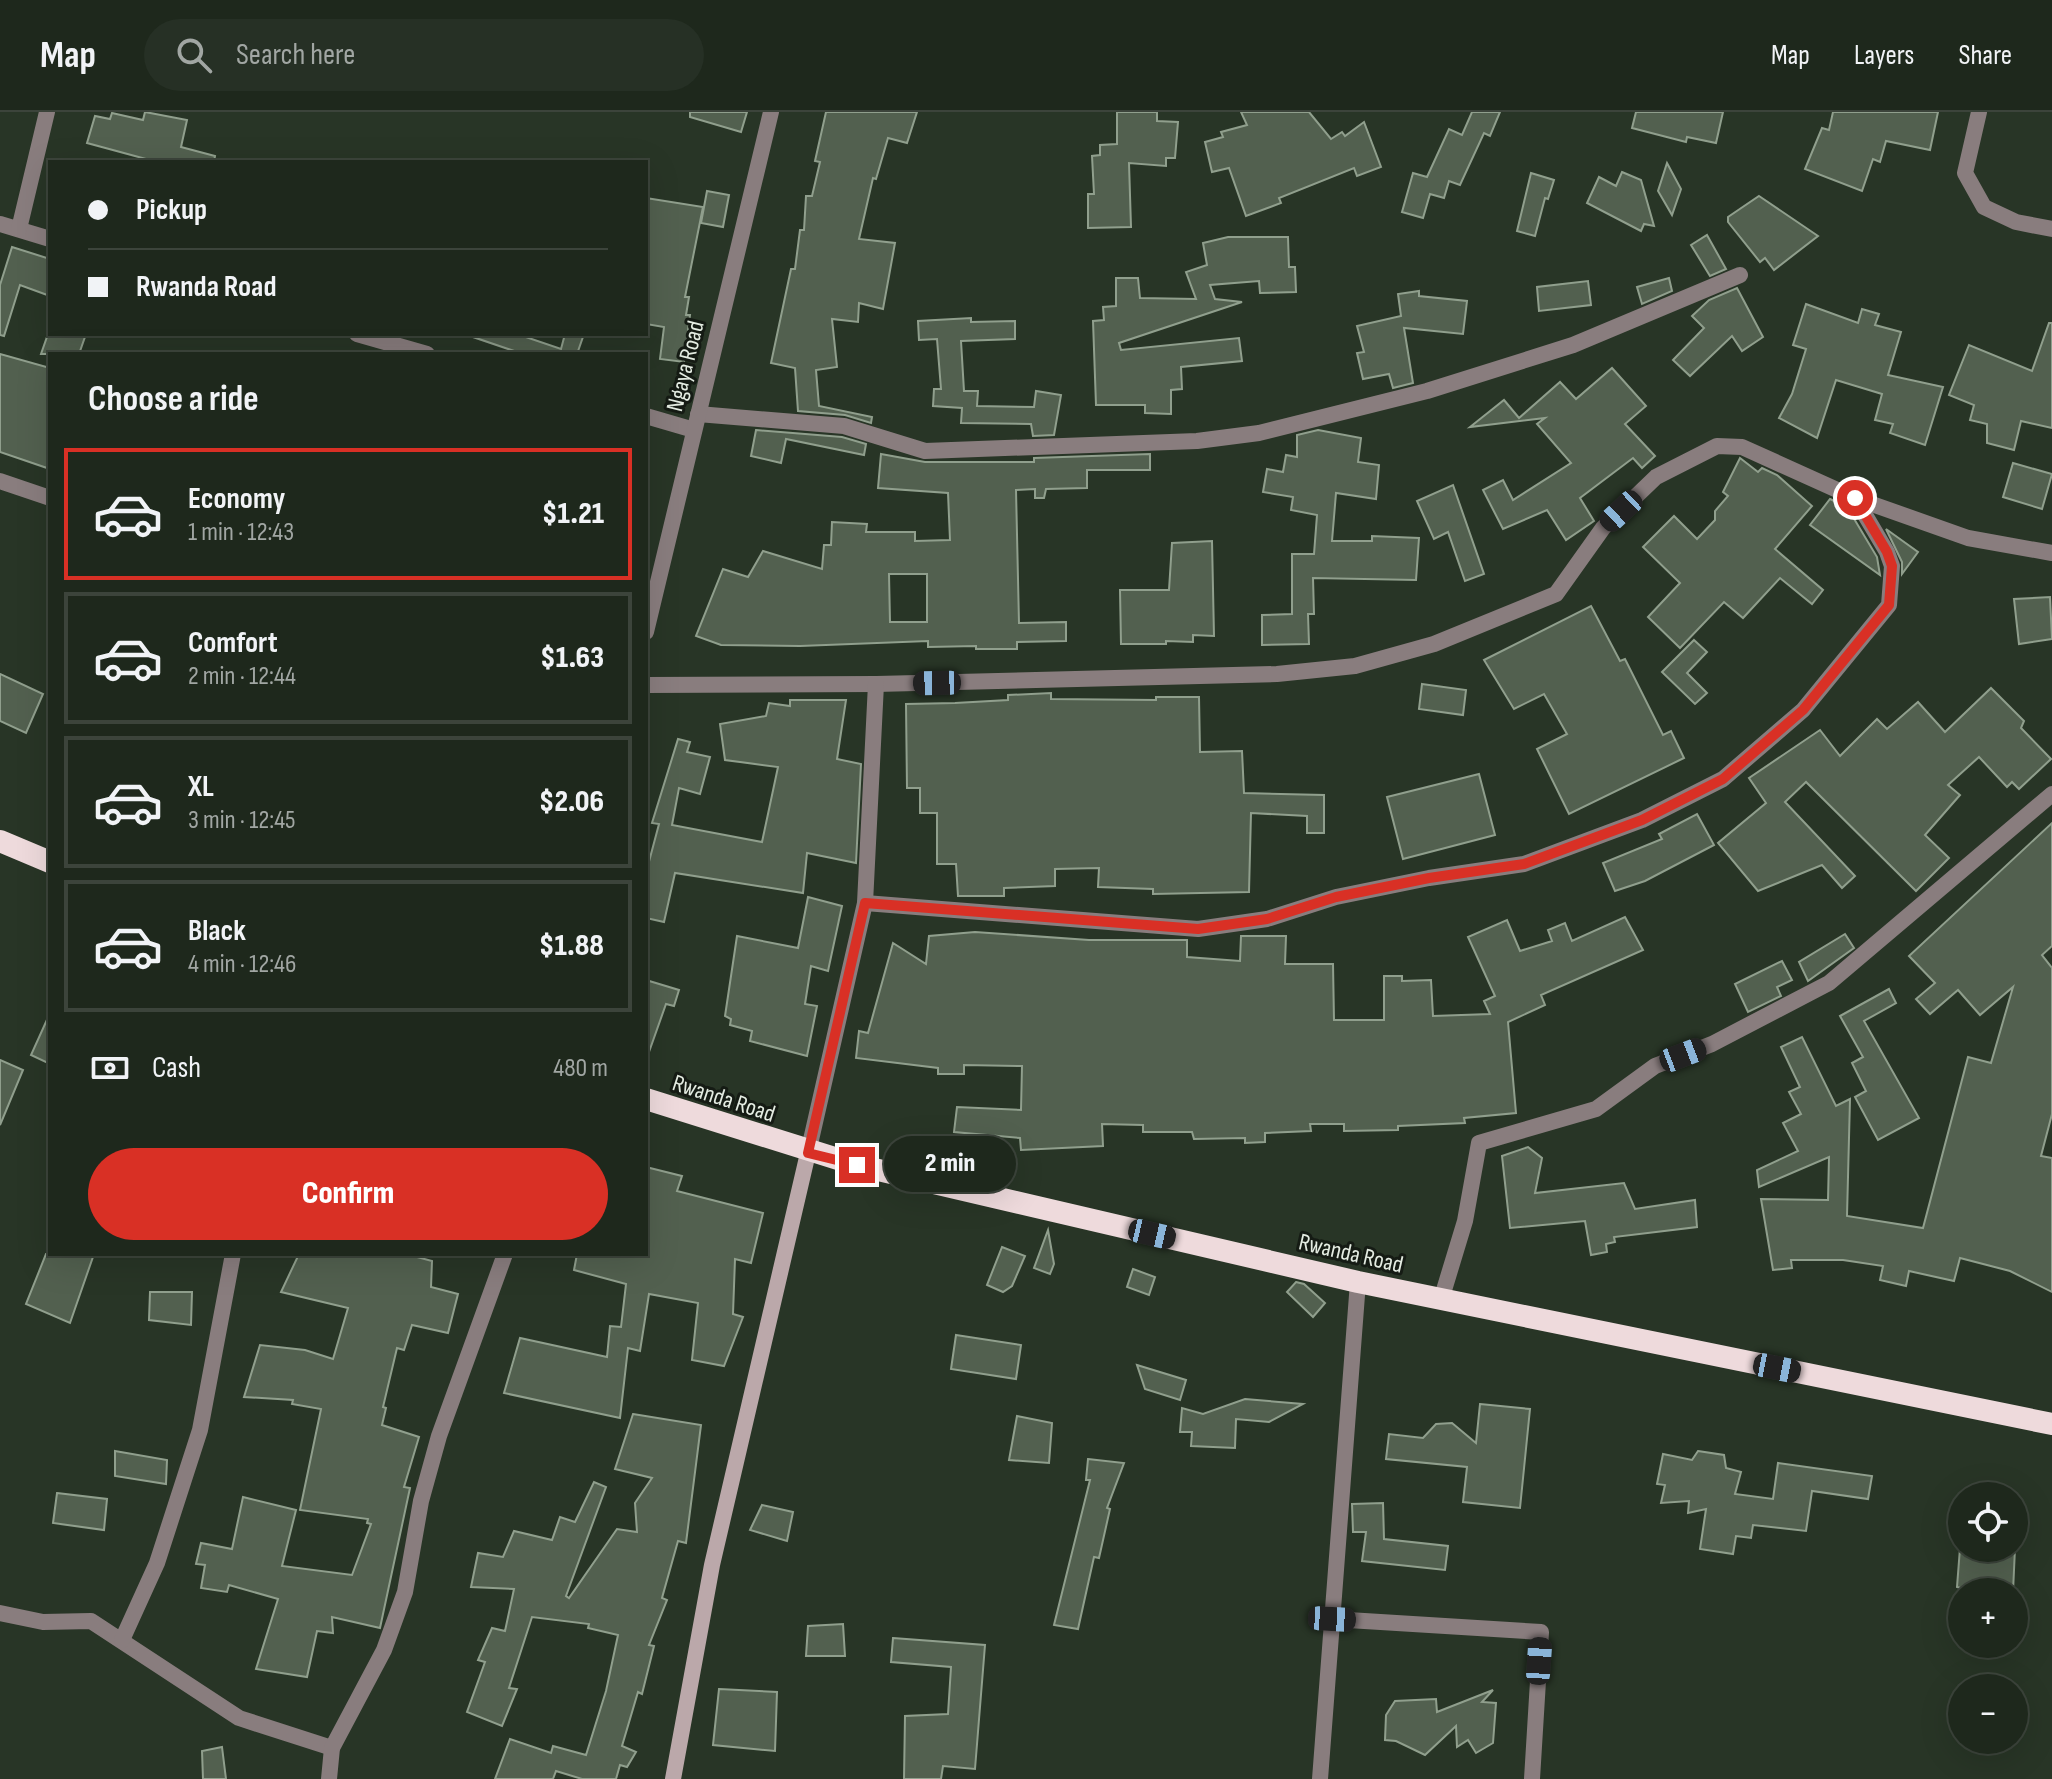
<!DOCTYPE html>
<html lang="en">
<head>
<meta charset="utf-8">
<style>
	:root { --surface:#1e281c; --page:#263025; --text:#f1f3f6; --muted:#a1a6a3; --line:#3c443b; --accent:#d93025 }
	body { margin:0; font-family:"Sofia Sans Condensed",sans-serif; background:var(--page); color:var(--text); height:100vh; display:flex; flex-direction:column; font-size:30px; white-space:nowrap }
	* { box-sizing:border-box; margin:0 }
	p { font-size:26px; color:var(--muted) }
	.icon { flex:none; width:44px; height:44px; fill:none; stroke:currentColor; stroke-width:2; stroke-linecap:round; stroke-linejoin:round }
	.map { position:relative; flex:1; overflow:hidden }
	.side { position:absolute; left:48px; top:240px; width:600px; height:904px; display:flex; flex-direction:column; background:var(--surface); border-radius:0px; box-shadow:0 8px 32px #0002,0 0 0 2px var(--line) }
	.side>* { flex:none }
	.hud { position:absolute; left:48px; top:48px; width:600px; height:176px; border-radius:0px; box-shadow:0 8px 32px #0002,0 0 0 2px var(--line); display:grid; align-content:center; height:176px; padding:0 40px; background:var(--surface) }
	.buttons { position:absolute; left:1948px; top:1370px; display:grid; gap:16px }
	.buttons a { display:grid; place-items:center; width:80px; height:80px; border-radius:50%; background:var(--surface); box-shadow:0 8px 32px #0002,0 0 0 2px var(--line); font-size:40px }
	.end { position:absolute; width:36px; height:36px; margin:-18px; border:10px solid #d93025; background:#fff; box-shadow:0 0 0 4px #fff }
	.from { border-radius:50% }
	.bubble { position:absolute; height:56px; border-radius:28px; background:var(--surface); box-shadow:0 8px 32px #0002,0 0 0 2px var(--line); font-size:26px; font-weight:800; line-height:56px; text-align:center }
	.car { position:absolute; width:24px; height:48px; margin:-24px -12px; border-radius:10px; box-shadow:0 0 6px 2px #0007; background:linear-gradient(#222 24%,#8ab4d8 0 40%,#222 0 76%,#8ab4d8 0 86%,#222 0) }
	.hud b { display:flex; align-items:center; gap:28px; height:76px; font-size:30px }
	.hud b+b { border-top:2px solid var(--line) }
	.hud i { width:20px; height:20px; background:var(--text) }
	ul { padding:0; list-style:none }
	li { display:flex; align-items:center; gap:24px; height:132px; margin:0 16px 12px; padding:0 24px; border:4px solid var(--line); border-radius:0px }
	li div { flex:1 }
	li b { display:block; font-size:30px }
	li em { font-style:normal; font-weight:800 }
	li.selected { border-color:var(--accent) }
	li>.icon { width:72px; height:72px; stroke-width:1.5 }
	h2 { padding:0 40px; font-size:36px; line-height:96px }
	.pay { display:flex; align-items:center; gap:20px; height:88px; padding:0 40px; font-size:30px }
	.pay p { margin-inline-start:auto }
	.primary-button { display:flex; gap:16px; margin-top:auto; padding:16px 40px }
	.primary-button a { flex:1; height:92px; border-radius:48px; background:var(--accent); color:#fff; font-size:32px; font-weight:800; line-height:92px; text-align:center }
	header { display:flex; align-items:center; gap:48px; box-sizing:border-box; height:112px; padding:0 40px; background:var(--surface); border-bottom:2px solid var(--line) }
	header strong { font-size:38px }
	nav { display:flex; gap:44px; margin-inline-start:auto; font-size:28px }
	.search { width:560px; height:72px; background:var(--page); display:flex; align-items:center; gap:20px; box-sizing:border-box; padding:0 28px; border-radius:44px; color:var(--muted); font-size:30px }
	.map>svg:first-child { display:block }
	.building { fill:#52604f; stroke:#909f8d; stroke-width:2; fill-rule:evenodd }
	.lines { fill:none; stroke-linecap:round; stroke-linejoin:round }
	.minor { stroke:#897d7e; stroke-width:16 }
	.tertiary { stroke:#897d7e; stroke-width:16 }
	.secondary { stroke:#bba8aa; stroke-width:16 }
	.trunk { stroke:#eedadc; stroke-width:22 }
	.route { stroke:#d93025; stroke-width:10 }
	.labels { text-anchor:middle; stroke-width:6; stroke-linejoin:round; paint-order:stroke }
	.street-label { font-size:24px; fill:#e4ece2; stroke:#151b14 }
</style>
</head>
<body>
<header>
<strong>Map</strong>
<div class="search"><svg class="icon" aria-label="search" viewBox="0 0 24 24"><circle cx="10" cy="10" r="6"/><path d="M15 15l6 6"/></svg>Search here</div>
<nav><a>Map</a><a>Layers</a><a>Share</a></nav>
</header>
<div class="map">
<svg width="2052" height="1667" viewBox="0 0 2052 1667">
	<rect width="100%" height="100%" fill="#283526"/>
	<g class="building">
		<polygon points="145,0 187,8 181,35 215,44 214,50 157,50 87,31 95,4 110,7 112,1 143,8"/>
		<polygon points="690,0 747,0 741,20 690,5"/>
		<polygon points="826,0 917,0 907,31 888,26 876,67 873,66 859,127 895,131 883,197 859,191 858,210 832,207 837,255 816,258 819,294 872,305 871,311 845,303 798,299 795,256 771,251 791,157 795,157 800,118 804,118 806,84 812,84 820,50 815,49"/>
		<polygon points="1117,0 1157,0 1157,9 1178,10 1175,46 1166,46 1166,54 1129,51 1131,115 1088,116 1088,82 1094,82 1092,44 1100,43 1100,33 1117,32"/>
		<polygon points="1241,0 1309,0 1331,27 1342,20 1345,24 1364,10 1381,55 1357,64 1354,56 1279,86 1281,91 1246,104 1229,56 1212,60 1205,30 1223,25 1221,20 1247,13"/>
		<polygon points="1472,0 1500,0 1490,24 1484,21 1460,73 1449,69 1444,86 1430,82 1423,106 1402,100 1413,61 1427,65 1449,17 1462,23"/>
		<polygon points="1636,0 1723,0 1716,31 1687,25 1686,30 1632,16"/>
		<polygon points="1833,0 1938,0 1930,38 1886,29 1880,50 1873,47 1862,79 1805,57 1822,16 1829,18"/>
		<polygon points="1667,51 1681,77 1672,103 1658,79"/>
		<polygon points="1622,60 1641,68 1654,114 1644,112 1641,119 1587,91 1599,65 1616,74"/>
		<polygon points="1531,61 1554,68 1548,87 1545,86 1535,124 1517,119"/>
		<polygon points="707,79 729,83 723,115 701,111"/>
		<polygon points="1759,84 1818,124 1774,158 1765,146 1760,150 1728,110 1728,105"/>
		<polygon points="646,86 703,95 685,185 689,185 686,203 690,203 684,250 660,247 664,215 646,212"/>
		<polygon points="1707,123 1726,157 1710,164 1691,133"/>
		<polygon points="1228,125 1288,125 1289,155 1295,155 1296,180 1260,181 1259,169 1210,173 1215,187 1242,190 1119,231 1121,238 1239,226 1242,249 1181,255 1182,277 1171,278 1171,302 1145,301 1145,293 1096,293 1093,209 1104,208 1103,195 1116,194 1116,166 1138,166 1140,186 1196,187 1186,160 1207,153 1203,131"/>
		<polygon points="12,135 50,147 50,184 20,173 4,224 0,223 0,173"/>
		<polygon points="1669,166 1672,179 1642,192 1637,175"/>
		<polygon points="1588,169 1591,193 1539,199 1537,175"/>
		<polygon points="1737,176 1763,225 1742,239 1732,224 1690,264 1673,248 1704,216 1692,204 1709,188"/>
		<polygon points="1419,179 1419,184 1467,189 1463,222 1404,216 1413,271 1393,276 1389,262 1363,267 1357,241 1364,240 1357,214 1401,204 1398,182"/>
		<polygon points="1806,192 1858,211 1862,197 1879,202 1875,213 1901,220 1888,263 1943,275 1925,333 1890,321 1893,312 1875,308 1882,282 1836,268 1817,326 1779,306 1792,282 1806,237 1793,233"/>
		<polygon points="971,206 971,210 1015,209 1015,227 961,229 964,279 978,279 977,294 1034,295 1036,279 1061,283 1054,323 1033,324 1031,312 961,311 962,296 933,294 934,277 941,277 937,227 919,228 918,209"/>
		<polygon points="2049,211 2052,211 2052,316 2021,309 2014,338 1987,331 1987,312 1970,308 1974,293 1949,283 1969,233 2032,259"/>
		<polygon points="48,222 86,222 79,242 41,242"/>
		<polygon points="474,222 517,222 561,237 565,222 584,222 577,242 523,242 473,225"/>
		<polygon points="0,242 50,256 50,357 0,340"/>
		<polygon points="1612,256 1646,294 1625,312 1655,344 1642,356 1633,346 1580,386 1594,409 1566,428 1547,398 1503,417 1483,378 1503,368 1513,388 1571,351 1537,312 1545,306 1470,315 1504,288 1519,306 1560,270 1576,287"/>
		<polygon points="756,318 842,325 866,332 864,343 786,327 781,351 751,344"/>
		<polygon points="1318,318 1361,326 1358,350 1379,353 1376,387 1336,381 1332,429 1372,429 1372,424 1419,426 1416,468 1313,466 1314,502 1308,502 1309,532 1262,533 1262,503 1292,502 1292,442 1314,442 1317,403 1291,398 1293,385 1263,380 1267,357 1283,360 1286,343 1297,345 1297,323"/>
		<path d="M881,342L925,350H1034V346L1150,342V358H1087V376L1046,377L1044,386H1035V377L1016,378L1019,511L1066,510V529L1017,530V537H976V534L928,535V529L800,534L721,533L696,524L723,457L748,465L763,439L822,457L824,433H831L832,410L867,412L866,420H915V429L950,428L948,381L878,376ZM889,462H927V510H890Z"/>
		<polygon points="1740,346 1758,360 1762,356 1777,363 1812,394 1775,437 1823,478 1812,492 1780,466 1743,506 1724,490 1680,536 1648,505 1680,471 1643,435 1674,404 1697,427 1715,408 1715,399 1728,384 1723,380"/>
		<polygon points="2013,351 2052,362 2042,397 2003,385"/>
		<polygon points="1453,373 1484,462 1465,469 1448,420 1434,427 1417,389"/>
		<polygon points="1830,387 1847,395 1877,445 1880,463 1810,413"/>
		<polygon points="1886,417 1918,440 1902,462 1902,450"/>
		<polygon points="1212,429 1214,524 1193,523 1193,530 1166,529 1166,532 1121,532 1120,478 1169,478 1172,431"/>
		<polygon points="2050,485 2052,527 2019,532 2014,487"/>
		<polygon points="1591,494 1620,549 1625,547 1663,623 1671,619 1684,646 1569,702 1537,637 1567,622 1544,582 1514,597 1484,548"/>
		<polygon points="1694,528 1707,540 1687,561 1707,581 1695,592 1662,560"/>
		<polygon points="0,562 43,582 26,621 0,609"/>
		<polygon points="1422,572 1466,578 1463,603 1419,597"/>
		<polygon points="1991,576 2024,609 2021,616 2051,647 2019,677 2012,670 2007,675 1979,645 1948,673 1960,683 1925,723 1949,746 1916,779 1806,670 1785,690 1855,764 1842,776 1822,753 1758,779 1718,731 1766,691 1749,666 1820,618 1840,644 1877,607 1887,617 1918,590 1945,620"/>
		<polygon points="1051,581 1051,587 1156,588 1156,585 1199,585 1200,640 1242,639 1244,681 1324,683 1324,721 1307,721 1307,704 1251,701 1249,780 1153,782 1153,777 1098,775 1099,756 1055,757 1055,774 1004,776 1004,784 958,784 956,752 937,752 937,701 920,701 920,676 907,676 906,592 955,591 1008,588 1008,583"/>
		<polygon points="790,588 846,588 837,647 861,652 856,751 807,741 803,781 675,761 664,810 646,806 646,761 659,712 652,711 678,627 690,630 687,640 710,645 700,682 679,676 672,713 762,730 778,655 725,648 720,612 766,604 769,591 790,594"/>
		<polygon points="1479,662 1495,723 1403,747 1387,685"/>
		<polygon points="1697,702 1714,733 1645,769 1615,779 1603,751 1662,727 1659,722"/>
		<polygon points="2052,711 2052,834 2042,843 2052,856 2052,1002 2041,1044 2052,1046 2052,1180 2010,1159 1960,1146 1954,1169 1909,1159 1906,1174 1880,1168 1883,1154 1843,1148 1791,1148 1792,1156 1773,1158 1761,1087 1828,1088 1829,1045 1759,1075 1757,1058 1798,1039 1783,1011 1801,1002 1789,980 1800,975 1781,935 1802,925 1836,994 1850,987 1847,1104 1923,1116 1968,945 1991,951 2013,875 1980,903 1958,878 1930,902 1916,887 1935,871 1909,844"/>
		<polygon points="808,785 842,794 828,859 811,854 805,892 817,894 807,944 750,929 752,919 730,913 731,907 725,904 737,824 798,836"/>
		<polygon points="1625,805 1643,838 1541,883 1545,893 1508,910 1516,1001 1464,1006 1465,1011 1398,1014 1398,1018 1344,1019 1344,1012 1310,1012 1311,1019 1265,1021 1265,1030 1245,1031 1245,1026 1194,1027 1192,1020 1143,1020 1143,1013 1102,1012 1103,1034 1021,1038 1020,1026 954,1020 957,995 1021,998 1022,954 964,953 964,962 938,962 938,956 856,946 859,919 868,921 893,831 926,852 929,824 975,820 1089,828 1187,828 1187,845 1240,849 1241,824 1286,824 1285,852 1333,852 1334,908 1384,908 1384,864 1402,864 1402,869 1431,868 1433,904 1490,902 1484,889 1495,884 1468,825 1507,808 1520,839 1552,829 1548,818 1565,811 1572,829"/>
		<polygon points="1845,822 1854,836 1808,869 1799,850"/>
		<polygon points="1782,849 1792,868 1777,875 1781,884 1748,900 1735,872"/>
		<polygon points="646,868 679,878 674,894 666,892 649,940"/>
		<polygon points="1889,877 1896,891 1864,909 1919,1006 1878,1028 1855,985 1866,979 1852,951 1863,945 1840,904"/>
		<polygon points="50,901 50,952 31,943"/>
		<polygon points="0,948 23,958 0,1013"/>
		<polygon points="1528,1035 1542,1046 1535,1081 1624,1071 1635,1097 1695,1088 1697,1115 1614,1125 1615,1130 1606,1132 1607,1140 1591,1143 1585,1109 1510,1116 1502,1044"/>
		<polygon points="646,1055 682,1064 677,1079 763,1101 751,1151 735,1147 733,1202 743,1205 724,1254 692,1248 698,1191 649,1182 640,1239 628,1236 620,1306 504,1281 520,1226 607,1245 610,1214 621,1215 626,1172 574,1158 577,1142 646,1142"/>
		<polygon points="1048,1118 1054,1152 1050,1162 1034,1156"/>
		<polygon points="1002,1135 1025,1144 1012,1174 1003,1180 987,1173"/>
		<polygon points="46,1142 94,1142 70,1211 26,1192"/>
		<polygon points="299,1142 406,1142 432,1149 431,1175 458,1182 448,1221 412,1213 404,1238 397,1236 383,1295 386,1296 382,1313 419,1325 404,1375 410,1376 380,1516 332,1505 333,1521 317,1519 307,1565 256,1557 278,1487 229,1473 227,1480 201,1476 205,1453 196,1452 201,1431 232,1437 243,1385 296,1398 282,1454 352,1463 371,1412 367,1411 368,1407 300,1398 321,1297 292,1292 293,1288 244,1285 260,1233 305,1238 333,1247 348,1196 281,1180"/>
		<polygon points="1133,1157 1155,1165 1149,1183 1127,1175"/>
		<polygon points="1296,1170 1304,1172 1325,1191 1313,1205 1287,1180"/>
		<polygon points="150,1180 192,1180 191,1213 149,1208"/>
		<polygon points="956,1223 1021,1233 1016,1267 951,1257"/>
		<polygon points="1137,1253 1186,1268 1180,1288 1145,1277"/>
		<polygon points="1245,1287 1303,1292 1269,1310 1236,1307 1235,1336 1191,1334 1192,1320 1180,1320 1182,1296 1203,1302"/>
		<polygon points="1480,1292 1530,1297 1520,1396 1463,1390 1467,1355 1386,1347 1389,1322 1423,1326 1436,1312 1452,1311 1476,1331"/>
		<polygon points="633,1302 701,1313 686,1431 678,1429 662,1486 667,1488 649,1533 654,1534 642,1582 638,1580 622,1634 636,1640 627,1655 620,1653 616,1667 582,1667 556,1659 553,1667 495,1667 510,1627 551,1641 553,1634 586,1643 606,1579 618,1523 588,1516 589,1512 532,1505 509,1576 517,1577 502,1614 467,1600 485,1550 478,1548 492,1516 505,1519 514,1477 471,1475 478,1441 503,1445 514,1419 552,1428 560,1405 575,1410 594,1370 606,1375 566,1484 569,1486 617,1417 637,1420 635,1391 652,1366 615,1357"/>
		<polygon points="1017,1304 1052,1311 1049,1351 1009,1348"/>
		<polygon points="115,1339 167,1348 166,1372 115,1364"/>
		<polygon points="1698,1339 1724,1343 1726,1356 1741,1360 1735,1382 1773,1387 1778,1351 1872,1364 1868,1387 1812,1379 1806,1419 1753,1413 1751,1426 1736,1424 1733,1442 1700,1437 1706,1397 1688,1401 1689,1389 1661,1391 1665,1373 1657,1372 1663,1342 1692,1348"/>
		<polygon points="1088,1347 1124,1351 1107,1396 1110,1397 1099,1446 1094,1445 1078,1517 1054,1513 1090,1368 1086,1368"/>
		<polygon points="57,1381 107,1387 104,1418 53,1411"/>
		<polygon points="1383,1391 1384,1427 1448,1434 1445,1458 1362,1449 1366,1420 1353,1420 1352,1392"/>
		<polygon points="762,1393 793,1400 787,1429 750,1418"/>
		<polygon points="1960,1436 2015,1436 2013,1480 1975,1480 1957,1475"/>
		<polygon points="843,1512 845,1544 806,1544 808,1514"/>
		<polygon points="893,1526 985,1533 975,1657 943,1654 941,1667 904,1667 905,1604 948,1602 951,1555 891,1550"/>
		<polygon points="719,1577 777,1580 775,1639 713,1633"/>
		<polygon points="1493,1578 1482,1590 1496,1591 1493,1631 1476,1641 1468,1628 1457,1635 1456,1614 1425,1643 1396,1629 1385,1628 1386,1603 1395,1589 1436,1587 1437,1600"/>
		<polygon points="222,1635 226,1667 203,1667 202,1639"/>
	</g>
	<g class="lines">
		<g class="minor">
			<polyline points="1979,0 1965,61 1984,95 2016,110 2052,117"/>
			<polyline points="0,112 50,127"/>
			<polyline points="19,117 47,0"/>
			<polyline points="357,222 427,242"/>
			<polyline points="698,302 844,314 925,339 1197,329 1259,321 1427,279 1573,233 1740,163"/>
			<polyline points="646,304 694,318"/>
			<polyline points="0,369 50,386"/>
			<polyline points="646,573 876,572 1277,562 1355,554 1434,532 1556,482 1603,416 1656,365 1717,334 1742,335 1855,386 1968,426 2052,441"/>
			<polyline points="865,791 1198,817 1267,807 1336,785 1429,766 1524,752 1642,708 1723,667 1803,598 1889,493 1892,454 1887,440 1855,386"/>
			<polyline points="808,1041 865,791 876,572"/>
			<polyline points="1441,1188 1465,1109 1479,1031 1596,997 1655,954 1712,932 1829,871 2052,682"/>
			<polyline points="0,1501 43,1510 91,1509 239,1606 332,1636"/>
			<polyline points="1332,1507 1541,1520 1532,1667"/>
			<polyline points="122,1528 157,1451 200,1318 233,1142"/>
			<polyline points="329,1667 332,1636 384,1538 405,1480 421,1389 439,1324 505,1142"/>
			<polyline points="1320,1667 1358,1170"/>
		</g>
		<polyline class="tertiary" points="646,520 771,0"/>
		<polyline class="secondary" points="673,1667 712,1453 808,1041"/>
		<g class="trunk">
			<polyline points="0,729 50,750"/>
			<polyline points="646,987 857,1053 1358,1170 2052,1312"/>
		</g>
	</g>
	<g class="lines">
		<polyline class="route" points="857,1053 808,1041 865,791 1198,817 1267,807 1336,785 1429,766 1524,752 1642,708 1723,667 1803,598 1889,493 1892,454 1887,440 1855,386"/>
	</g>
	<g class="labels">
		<g class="street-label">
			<text transform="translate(685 254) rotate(-76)" y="8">Ngaya Road</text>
			<text transform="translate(724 986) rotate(18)" y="8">Rwanda Road</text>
			<text transform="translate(1351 1141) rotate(13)" y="8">Rwanda Road</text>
		</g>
	</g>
</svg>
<div class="buttons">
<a><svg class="icon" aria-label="locate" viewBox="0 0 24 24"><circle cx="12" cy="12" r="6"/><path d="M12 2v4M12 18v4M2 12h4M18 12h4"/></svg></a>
<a>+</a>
<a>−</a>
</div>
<i class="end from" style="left:1855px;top:386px"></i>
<i class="end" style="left:857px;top:1053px"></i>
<div class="bubble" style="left:884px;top:1024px;width:132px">2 min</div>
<i class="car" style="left:1621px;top:399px;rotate:227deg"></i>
<i class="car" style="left:937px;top:571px;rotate:269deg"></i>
<i class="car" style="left:1683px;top:943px;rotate:69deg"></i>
<i class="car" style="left:1152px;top:1122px;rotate:103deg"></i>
<i class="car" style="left:1777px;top:1256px;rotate:101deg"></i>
<i class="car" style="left:1332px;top:1507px;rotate:93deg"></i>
<i class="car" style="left:1539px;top:1549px;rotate:4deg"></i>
<div class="hud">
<b><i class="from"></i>Pickup</b>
<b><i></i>Rwanda Road</b>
</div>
<section class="side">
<h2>Choose a ride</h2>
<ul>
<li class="selected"><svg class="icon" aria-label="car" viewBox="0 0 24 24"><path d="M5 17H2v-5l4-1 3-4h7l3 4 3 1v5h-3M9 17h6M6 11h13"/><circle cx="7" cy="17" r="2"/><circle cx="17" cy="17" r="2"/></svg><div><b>Economy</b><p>1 min · 12:43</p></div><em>$1.21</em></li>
<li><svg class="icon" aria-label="car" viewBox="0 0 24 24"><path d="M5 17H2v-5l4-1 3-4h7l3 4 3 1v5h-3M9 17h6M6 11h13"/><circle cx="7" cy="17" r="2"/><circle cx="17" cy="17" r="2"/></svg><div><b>Comfort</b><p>2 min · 12:44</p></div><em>$1.63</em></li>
<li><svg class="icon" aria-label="car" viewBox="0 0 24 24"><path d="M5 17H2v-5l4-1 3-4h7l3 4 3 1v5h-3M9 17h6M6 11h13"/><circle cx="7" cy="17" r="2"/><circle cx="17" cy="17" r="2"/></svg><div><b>XL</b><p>3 min · 12:45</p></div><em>$2.06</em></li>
<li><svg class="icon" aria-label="car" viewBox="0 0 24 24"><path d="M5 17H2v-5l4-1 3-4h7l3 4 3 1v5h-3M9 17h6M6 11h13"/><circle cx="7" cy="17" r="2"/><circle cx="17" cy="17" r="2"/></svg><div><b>Black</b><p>4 min · 12:46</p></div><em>$1.88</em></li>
</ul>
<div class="pay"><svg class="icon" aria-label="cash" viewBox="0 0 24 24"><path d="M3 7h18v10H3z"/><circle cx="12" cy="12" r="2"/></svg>Cash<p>480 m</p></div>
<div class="primary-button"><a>Confirm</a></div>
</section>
</div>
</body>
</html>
